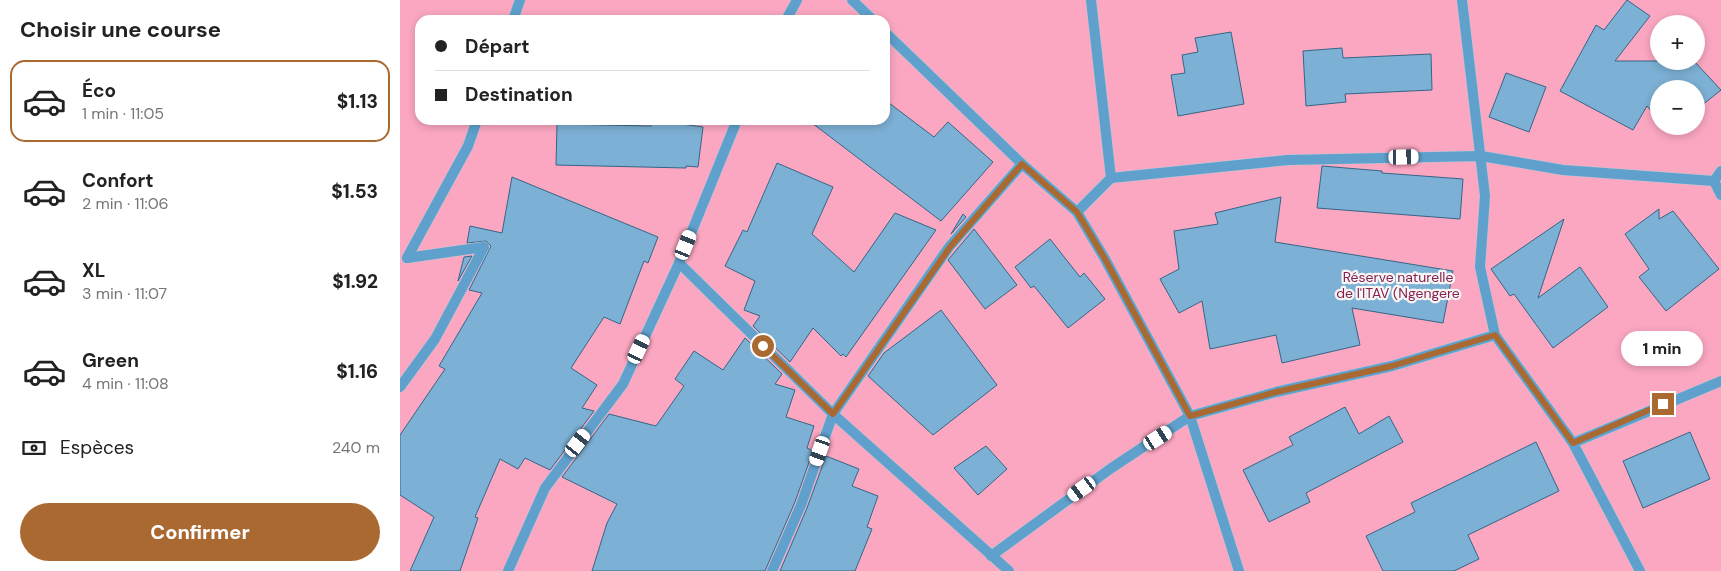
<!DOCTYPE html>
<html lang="fr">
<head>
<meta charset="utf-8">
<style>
	:root { --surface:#fff; --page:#f2f2f2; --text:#222; --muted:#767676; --line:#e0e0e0; --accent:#a96931 }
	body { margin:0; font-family:"DM Sans",sans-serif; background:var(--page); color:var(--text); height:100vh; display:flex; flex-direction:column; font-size:19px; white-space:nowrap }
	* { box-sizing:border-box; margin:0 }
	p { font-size:16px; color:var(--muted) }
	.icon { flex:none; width:28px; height:28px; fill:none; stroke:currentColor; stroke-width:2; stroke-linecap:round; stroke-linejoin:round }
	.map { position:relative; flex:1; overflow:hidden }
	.details { display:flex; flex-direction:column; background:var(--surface); width:400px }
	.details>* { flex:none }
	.top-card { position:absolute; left:15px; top:15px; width:475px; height:110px; border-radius:15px; box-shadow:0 2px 8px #0003; display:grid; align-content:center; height:110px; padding:0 20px; background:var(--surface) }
	.buttons { position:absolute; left:1250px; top:15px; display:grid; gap:10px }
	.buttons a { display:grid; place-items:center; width:55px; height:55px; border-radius:50%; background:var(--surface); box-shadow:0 2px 8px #0003; font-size:25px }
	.end { position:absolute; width:22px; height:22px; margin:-11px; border:6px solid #a96931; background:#fff; box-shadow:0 0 0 2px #fff }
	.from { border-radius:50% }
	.bubble { position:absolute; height:35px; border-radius:18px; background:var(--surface); box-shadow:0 2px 8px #0003; font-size:16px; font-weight:800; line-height:35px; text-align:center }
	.car { position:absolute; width:15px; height:30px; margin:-15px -8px; border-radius:6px; box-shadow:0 0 4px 1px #0007; background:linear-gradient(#fff 24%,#345 0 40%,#fff 0 76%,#345 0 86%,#fff 0) }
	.top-card b { display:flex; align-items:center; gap:18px; height:48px; font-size:19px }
	.top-card b+b { border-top:1px solid var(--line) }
	.top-card i { width:12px; height:12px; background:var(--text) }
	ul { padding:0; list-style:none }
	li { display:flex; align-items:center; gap:15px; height:82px; margin:0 10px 8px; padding:0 10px; border:2px solid transparent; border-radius:15px }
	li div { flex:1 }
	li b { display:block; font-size:19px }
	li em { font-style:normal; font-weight:800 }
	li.current { border-color:var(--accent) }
	li>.icon { width:45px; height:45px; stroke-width:1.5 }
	h2 { padding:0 20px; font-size:22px; line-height:60px }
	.pay { display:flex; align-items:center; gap:12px; height:55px; padding:0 20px; font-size:19px }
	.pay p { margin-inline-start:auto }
	.primary-button { display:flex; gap:10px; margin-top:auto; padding:10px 20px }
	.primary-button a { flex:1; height:58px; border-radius:30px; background:var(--accent); color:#fff; font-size:20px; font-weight:800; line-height:58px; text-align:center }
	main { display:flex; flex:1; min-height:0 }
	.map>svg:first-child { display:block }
	.green { fill:#fba7c1; fill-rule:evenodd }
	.building { fill:#7cb0d4; stroke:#346687 }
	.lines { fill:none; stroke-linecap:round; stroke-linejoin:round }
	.minor-casing { stroke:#b4c9d8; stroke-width:11 }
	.minor { stroke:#5fa0cc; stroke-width:10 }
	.route { stroke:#a96931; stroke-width:6 }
	.labels { text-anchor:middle; stroke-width:4.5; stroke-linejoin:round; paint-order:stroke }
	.park-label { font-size:14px; fill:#87204c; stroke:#f6f6f6 }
</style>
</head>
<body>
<main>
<section class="details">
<h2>Choisir une course</h2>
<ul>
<li class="current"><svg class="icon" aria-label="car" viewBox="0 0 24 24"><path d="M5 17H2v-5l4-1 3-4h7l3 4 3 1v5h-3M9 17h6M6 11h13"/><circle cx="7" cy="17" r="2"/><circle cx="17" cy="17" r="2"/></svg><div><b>Éco</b><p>1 min · 11:05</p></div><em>$1.13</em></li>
<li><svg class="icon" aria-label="car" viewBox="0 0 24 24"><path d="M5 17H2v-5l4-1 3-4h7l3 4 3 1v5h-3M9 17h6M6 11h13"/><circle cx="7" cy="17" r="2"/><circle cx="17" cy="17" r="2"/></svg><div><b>Confort</b><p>2 min · 11:06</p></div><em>$1.53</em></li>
<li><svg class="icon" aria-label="car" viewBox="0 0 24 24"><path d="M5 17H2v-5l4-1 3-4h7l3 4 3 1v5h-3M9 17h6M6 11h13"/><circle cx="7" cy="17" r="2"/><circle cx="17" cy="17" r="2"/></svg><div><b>XL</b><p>3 min · 11:07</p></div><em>$1.92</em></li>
<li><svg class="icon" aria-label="car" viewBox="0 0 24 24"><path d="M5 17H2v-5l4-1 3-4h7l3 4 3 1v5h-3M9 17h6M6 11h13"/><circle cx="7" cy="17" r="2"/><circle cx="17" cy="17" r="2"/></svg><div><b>Green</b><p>4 min · 11:08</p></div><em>$1.16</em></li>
</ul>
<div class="pay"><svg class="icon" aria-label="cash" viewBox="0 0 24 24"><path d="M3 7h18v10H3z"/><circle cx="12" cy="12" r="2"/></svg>Espèces<p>240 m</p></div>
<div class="primary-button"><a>Confirmer</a></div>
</section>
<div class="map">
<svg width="1321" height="571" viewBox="0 0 1321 571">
	<rect width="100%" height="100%" fill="#d7ecfb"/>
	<path class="green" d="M0,0H1321V571H0ZM20,20H485V120H20ZM1259,24H1296V61H1259ZM1259,89H1296V126H1259Z"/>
	<g class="building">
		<polygon points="1227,0 1250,16 1215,61 1294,61 1321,90 1296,110 1296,89 1259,89 1259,120 1247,106 1233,130 1160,91 1196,25 1204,30"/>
		<polygon points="831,32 844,104 778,116 771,75 785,73 782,55 798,52 795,38"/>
		<polygon points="942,48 943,58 1031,54 1032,90 945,94 946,102 906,106 903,51"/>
		<polygon points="1106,73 1146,87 1129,132 1089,117"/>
		<polygon points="485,100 534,137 548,122 593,162 541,221 408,120 485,120"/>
		<polygon points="252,120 303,127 298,167 286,166 286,168 156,165 157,124 251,126"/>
		<polygon points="1264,126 1277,126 1269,133"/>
		<polygon points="377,163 433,187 412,234 454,272 495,213 536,230 446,357 443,354 441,356 413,328 390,362 353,326 360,316 344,310 355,281 325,266 343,230 347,232"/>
		<polygon points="922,166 982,171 982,173 1063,179 1060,219 917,208"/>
		<polygon points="112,177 258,237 248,263 244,261 220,324 204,317 171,368 197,385 182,408 194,411 150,470 125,458 118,469 100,459 75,517 78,518 60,571 10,571 34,517 0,495 0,435 45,369 39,366 82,293 69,290 91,246 86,241 67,243 70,226 102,233"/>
		<polygon points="881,197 875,242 1053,271 1043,323 952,308 960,345 882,363 876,335 810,349 802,301 779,313 760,279 779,269 774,231 818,224 815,213"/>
		<polygon points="1259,209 1259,219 1273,211 1319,269 1266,311 1239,277 1249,269 1225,234"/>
		<polygon points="563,214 566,217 551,234"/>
		<polygon points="1164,219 1138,298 1180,267 1208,307 1153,348 1114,294 1110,296 1091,269"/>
		<polygon points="574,229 617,285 585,309 548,260"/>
		<polygon points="650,239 680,277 684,273 705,299 668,328 634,286 631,288 615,267"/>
		<polygon points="72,256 58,281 64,257"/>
		<polygon points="541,310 597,385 533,435 468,376 484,353"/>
		<polygon points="345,338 382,374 375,384 395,390 386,417 414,426 407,448 413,451 395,502 365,571 192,571 207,523 217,504 162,477 209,414 256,426 284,386 275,379 294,351 323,370"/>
		<polygon points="945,407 959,434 989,416 1003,442 906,493 910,502 869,522 843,470 893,445 889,437"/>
		<polygon points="1290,432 1310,479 1243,508 1223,461"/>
		<polygon points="1136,442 1159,491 1068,535 1079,559 1054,571 983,571 966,536 1015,512 1011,503"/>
		<polygon points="586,446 607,469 578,495 554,468"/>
		<polygon points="426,456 459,469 452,486 478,496 467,527 472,529 455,571 380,571 407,508"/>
	</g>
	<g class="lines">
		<defs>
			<g id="minor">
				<polyline points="452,0 473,20"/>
				<polyline points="1062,0 1085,196 1080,267 1095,335"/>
				<polyline points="113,20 120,0"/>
				<polyline points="386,20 397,0"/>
				<polyline points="485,32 622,164 677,212 705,259 790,416 839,571"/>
				<polyline points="711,178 888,160 1081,156 1163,170 1314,181"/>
				<polyline points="1314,181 1321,195"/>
				<polyline points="1314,181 1321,171"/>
				<polyline points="677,212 711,178 691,0"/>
				<polyline points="7,258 68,146 77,120"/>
				<polyline points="279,263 433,414 609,571"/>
				<polyline points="0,387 35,339 84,247 7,258"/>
				<polyline points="1173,443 1321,381"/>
				<polyline points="591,556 710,469 790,416 876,392 992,366 1095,335 1173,443 1240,571"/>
				<polyline points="108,571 145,488 223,384 279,263 337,120"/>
				<polyline points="372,571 401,505 433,414 549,247 622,164"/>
			</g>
		</defs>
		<use href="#minor" class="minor-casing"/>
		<use href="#minor" class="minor"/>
	</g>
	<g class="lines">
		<polyline class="route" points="363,346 433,414 550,247 622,164 677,212 705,259 790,416 876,392 992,366 1095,335 1173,443 1263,404"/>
	</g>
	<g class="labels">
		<g class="park-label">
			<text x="998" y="282">Réserve naturelle<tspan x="998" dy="16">de l'ITAV (Ngengere</tspan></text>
		</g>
	</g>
</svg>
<div class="buttons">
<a>+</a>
<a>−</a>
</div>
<i class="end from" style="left:363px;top:346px"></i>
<i class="end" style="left:1263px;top:404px"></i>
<div class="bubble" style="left:1221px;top:331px;width:82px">1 min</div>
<i class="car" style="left:1004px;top:157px;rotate:89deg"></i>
<i class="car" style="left:286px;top:245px;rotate:22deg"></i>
<i class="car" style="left:239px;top:349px;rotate:25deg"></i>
<i class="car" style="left:758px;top:438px;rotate:57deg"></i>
<i class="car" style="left:178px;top:443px;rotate:37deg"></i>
<i class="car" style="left:420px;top:451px;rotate:199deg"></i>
<i class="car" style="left:682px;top:489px;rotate:234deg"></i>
<div class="top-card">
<b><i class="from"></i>Départ</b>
<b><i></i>Destination</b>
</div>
</div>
</main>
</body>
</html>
